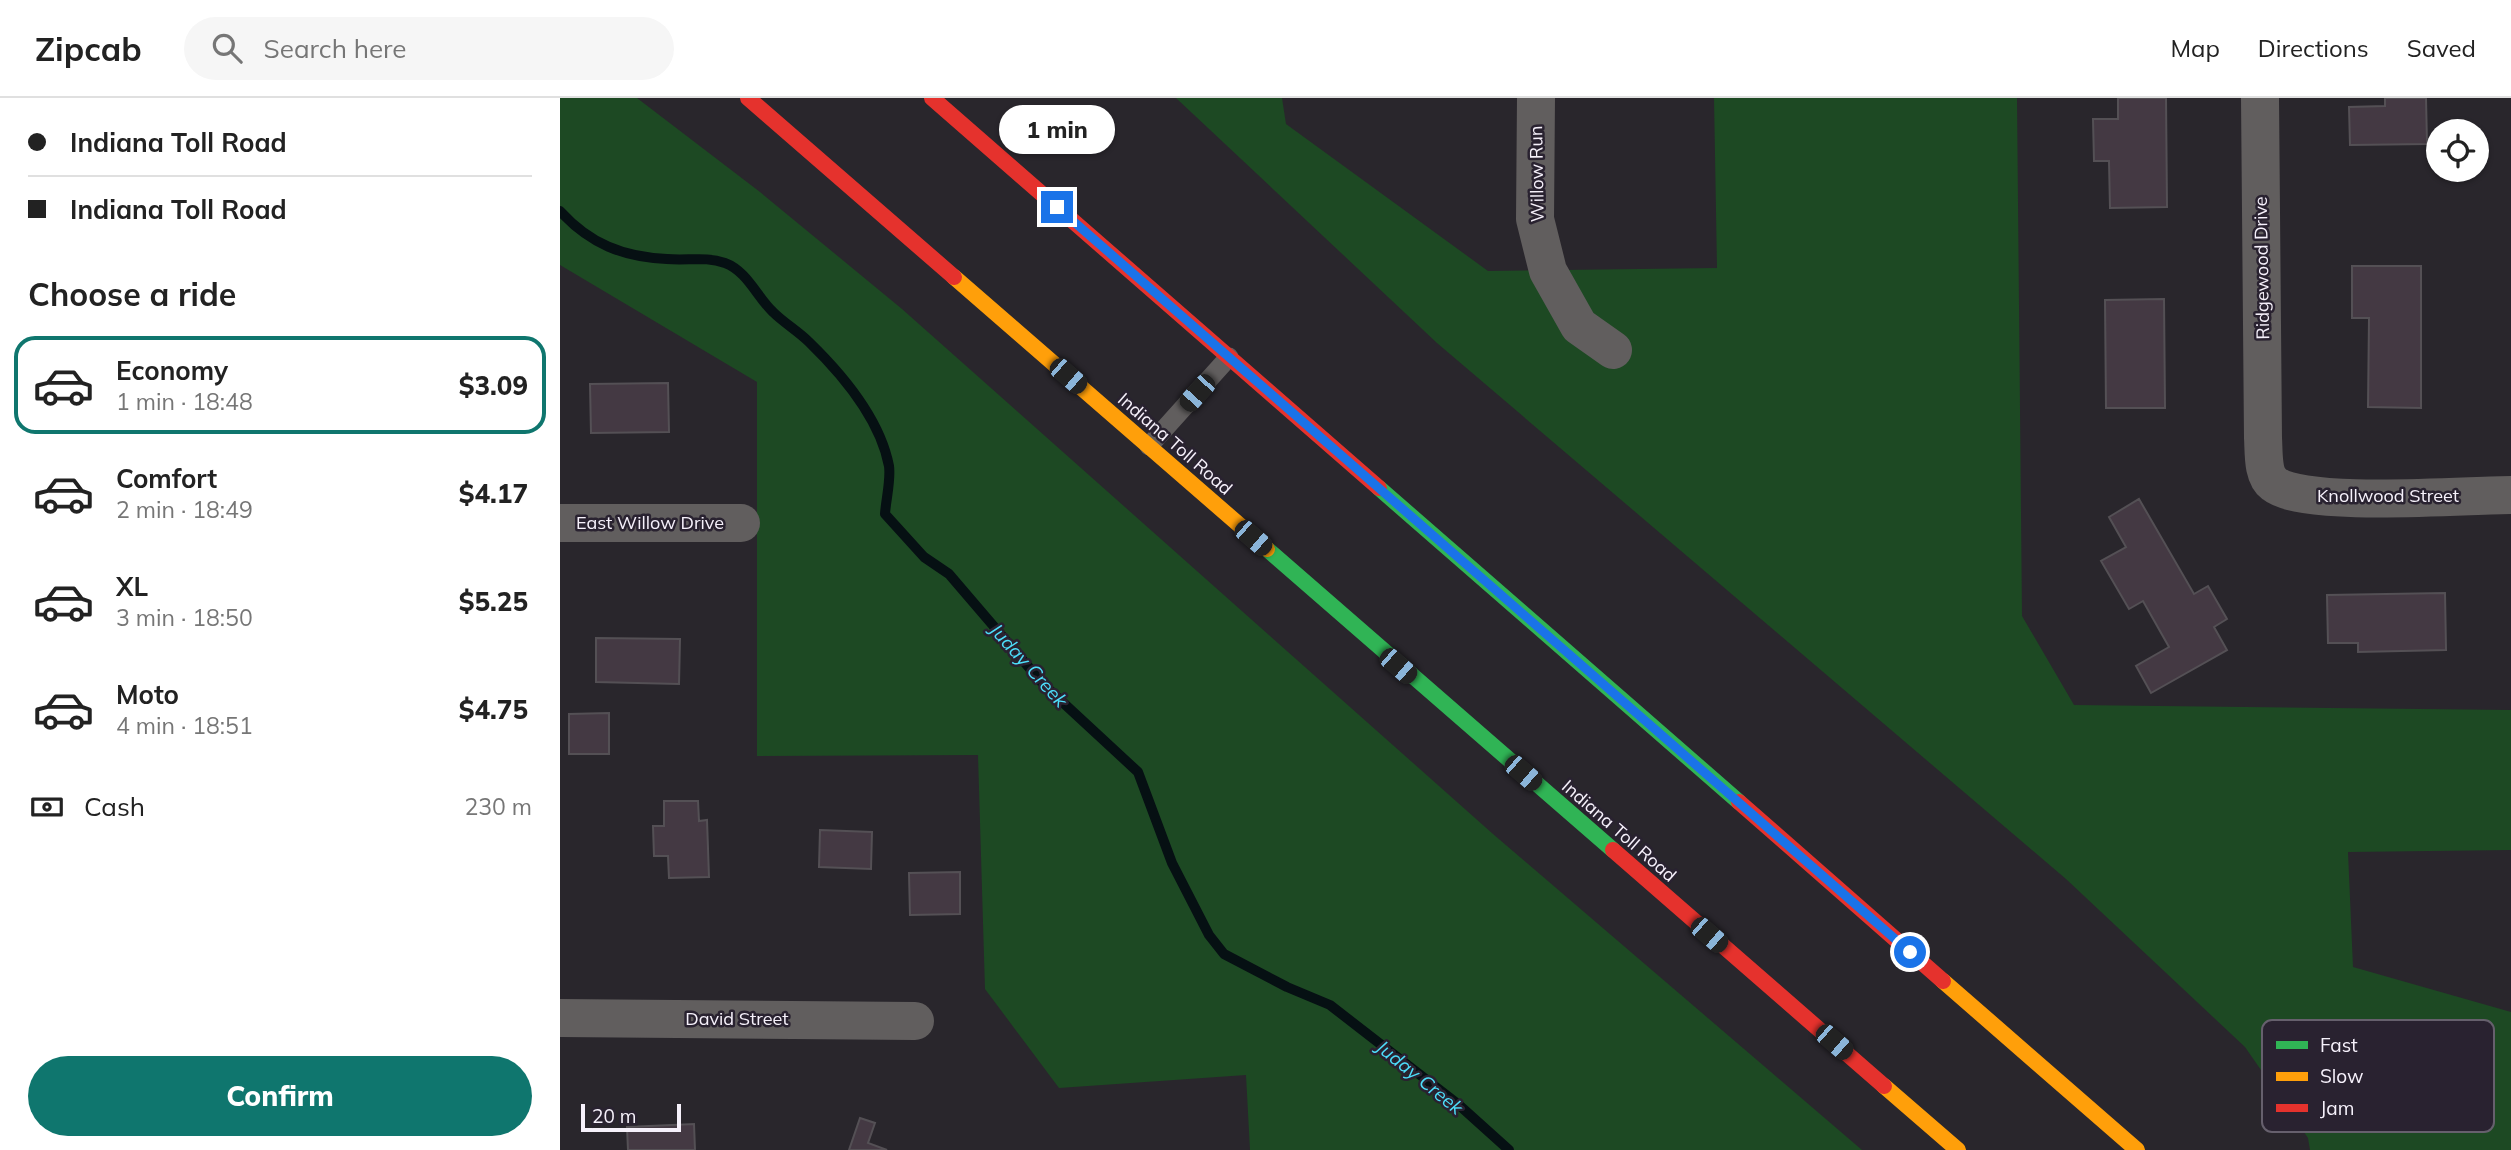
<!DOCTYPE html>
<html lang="en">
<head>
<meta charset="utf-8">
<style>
	:root { --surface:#fff; --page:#f6f6f6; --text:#222; --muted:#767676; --line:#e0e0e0; --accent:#0f766e }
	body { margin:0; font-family:Mulish,sans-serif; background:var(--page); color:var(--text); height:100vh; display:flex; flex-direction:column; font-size:26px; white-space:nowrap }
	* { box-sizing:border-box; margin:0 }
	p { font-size:23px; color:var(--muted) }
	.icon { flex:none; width:38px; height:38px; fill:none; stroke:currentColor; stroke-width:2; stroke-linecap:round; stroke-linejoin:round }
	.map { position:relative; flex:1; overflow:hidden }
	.panel { display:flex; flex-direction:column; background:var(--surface); width:560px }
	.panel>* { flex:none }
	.top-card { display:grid; align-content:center; height:154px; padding:0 28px; background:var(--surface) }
	.controls { position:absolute; left:1866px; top:21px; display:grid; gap:14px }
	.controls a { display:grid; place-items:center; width:63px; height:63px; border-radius:50%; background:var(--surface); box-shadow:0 2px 5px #0004; font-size:35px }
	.scale { position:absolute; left:21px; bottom:18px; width:100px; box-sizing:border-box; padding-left:7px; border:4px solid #f6f1fb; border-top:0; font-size:19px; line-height:24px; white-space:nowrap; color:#f6f1fb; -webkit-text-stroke:5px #292230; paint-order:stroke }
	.end { position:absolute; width:32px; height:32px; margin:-16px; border:9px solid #1a73e8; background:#fff; box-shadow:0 0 0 4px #fff }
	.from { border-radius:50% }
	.bubble { position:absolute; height:49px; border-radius:24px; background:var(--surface); box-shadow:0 2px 5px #0004; font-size:23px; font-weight:800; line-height:49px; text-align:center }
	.car { position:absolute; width:21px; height:42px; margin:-21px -10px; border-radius:9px; box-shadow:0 0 5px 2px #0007; background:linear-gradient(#222 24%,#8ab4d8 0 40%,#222 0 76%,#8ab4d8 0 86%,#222 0) }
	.top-card b { display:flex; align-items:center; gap:24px; height:66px; font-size:26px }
	.top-card b+b { border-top:2px solid var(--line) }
	.top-card i { width:18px; height:18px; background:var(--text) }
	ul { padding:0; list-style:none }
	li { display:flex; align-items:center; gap:21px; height:98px; margin:0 14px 10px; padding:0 14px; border:4px solid transparent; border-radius:21px }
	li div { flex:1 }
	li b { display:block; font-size:26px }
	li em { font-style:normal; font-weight:800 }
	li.on { border-color:var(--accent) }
	li>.icon { width:63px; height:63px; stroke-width:1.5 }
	h2 { padding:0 28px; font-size:32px; line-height:84px }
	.pay { display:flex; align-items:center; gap:18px; height:77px; padding:0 28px; font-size:26px }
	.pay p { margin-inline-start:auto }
	.action { display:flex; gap:14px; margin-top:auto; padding:14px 28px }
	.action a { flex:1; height:80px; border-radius:42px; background:var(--accent); color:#fff; font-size:28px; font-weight:800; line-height:80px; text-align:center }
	header { display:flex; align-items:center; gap:42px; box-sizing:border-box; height:98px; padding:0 35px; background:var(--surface); border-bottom:2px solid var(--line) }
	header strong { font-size:33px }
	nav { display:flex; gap:38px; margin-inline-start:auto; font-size:24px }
	.search { width:490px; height:63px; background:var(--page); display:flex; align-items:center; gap:18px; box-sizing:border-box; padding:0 24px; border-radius:38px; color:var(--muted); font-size:26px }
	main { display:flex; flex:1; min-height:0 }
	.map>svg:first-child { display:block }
	.green { fill:#1d4923 }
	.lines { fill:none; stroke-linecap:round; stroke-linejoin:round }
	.stream { stroke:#061013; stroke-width:10 }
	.building { fill:#443943; stroke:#545055; stroke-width:2 }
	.lane { stroke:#615e5e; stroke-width:19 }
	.street { stroke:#615e5e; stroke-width:38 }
	.fast { stroke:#30b455; stroke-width:16 }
	.slow { stroke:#ff9f0a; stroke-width:16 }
	.jam { stroke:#e5322d; stroke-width:16 }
	.route { stroke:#1a73e8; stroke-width:9 }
	.labels { text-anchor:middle; stroke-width:5; stroke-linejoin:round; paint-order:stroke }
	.street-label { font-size:18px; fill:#f6f1fb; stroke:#292230 }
	.water-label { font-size:19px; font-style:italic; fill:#4ddefa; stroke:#292230 }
	.key { fill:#292230; stroke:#66606d; stroke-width:2 }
	.key-label { font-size:19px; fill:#f6f1fb }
</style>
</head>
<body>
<header>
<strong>Zipcab</strong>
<div class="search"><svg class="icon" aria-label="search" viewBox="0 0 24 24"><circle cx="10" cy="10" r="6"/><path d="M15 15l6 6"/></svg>Search here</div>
<nav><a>Map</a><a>Directions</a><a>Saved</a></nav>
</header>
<main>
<section class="panel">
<div class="top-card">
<b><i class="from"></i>Indiana Toll Road</b>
<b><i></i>Indiana Toll Road</b>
</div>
<h2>Choose a ride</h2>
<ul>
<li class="on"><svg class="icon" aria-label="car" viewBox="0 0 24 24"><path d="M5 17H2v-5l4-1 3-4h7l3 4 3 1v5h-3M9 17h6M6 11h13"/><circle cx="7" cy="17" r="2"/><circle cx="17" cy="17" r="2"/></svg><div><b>Economy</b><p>1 min · 18:48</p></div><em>$3.09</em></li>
<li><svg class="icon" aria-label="car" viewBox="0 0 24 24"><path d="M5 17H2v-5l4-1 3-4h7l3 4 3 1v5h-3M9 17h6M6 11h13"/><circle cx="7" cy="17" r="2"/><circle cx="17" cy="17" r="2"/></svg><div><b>Comfort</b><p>2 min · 18:49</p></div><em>$4.17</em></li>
<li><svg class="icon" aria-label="car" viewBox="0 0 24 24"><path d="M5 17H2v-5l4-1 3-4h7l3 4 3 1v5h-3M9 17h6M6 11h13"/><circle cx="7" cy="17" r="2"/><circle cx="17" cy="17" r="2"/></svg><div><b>XL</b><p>3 min · 18:50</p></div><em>$5.25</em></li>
<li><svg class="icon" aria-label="car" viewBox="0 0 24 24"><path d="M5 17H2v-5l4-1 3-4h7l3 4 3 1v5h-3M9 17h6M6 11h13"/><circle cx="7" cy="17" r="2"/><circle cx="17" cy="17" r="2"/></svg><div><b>Moto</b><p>4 min · 18:51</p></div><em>$4.75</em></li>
</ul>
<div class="pay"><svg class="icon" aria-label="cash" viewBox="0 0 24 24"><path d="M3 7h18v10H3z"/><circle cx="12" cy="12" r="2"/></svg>Cash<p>230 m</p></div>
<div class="action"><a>Confirm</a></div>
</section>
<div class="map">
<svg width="1951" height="1052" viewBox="0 0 1951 1052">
	<rect width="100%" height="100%" fill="#29262c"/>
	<g class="green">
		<polygon points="0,0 77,0 200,94 342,211 933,736 1302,1052 690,1052 686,977 499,990 425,891 418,657 197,658 197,284 0,167"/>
		<polygon points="616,0 722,0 726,26 928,173 1157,170 1154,0 1457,0 1462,518 1514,607 1951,612 1951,752 1788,754 1793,869 1951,914 1951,1052 1750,1052 1748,1040 1685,949 1506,781 877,245"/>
	</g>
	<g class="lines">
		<path class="stream" d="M0,113C30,146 63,159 107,161C128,163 145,158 165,165C187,173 197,199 213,214C224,225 238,233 249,244C283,277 320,321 329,368C331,382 326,401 325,416L364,459L389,476L484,587L578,674L612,765L649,837L664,856L727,889L770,907L899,1007L949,1052"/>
	</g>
	<g class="building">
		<polygon points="1558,0 1606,0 1607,109 1550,110 1549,63 1534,63 1533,21 1558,21"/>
		<polygon points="1825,0 1866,0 1867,46 1790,47 1789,9 1825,8"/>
		<polygon points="1792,168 1861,168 1861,310 1808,309 1809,220 1792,220"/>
		<polygon points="1604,201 1605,310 1546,310 1545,202"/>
		<polygon points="108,285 109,334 31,335 30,286"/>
		<polygon points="1579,401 1634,496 1648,488 1667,521 1654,529 1667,552 1591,595 1576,568 1609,549 1583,503 1569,511 1541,463 1566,449 1549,419"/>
		<polygon points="1885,495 1886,552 1798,554 1798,545 1768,545 1767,497"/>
		<polygon points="36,540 120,541 119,586 36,584"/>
		<polygon points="49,615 49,656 9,656 9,616"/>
		<polygon points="104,703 138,703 139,723 147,722 149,779 109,780 108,758 94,758 93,728 104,728"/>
		<polygon points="260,732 312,734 311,771 259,769"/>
		<polygon points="400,774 400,816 350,817 349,775"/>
		<polygon points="300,1020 315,1025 308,1045 327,1052 289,1052"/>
		<polygon points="134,1026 135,1052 68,1052 67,1029"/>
	</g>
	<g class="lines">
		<polyline class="lane" points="589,348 669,259"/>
		<g class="street">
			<polyline points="976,0 975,121 988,173 1019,228 1053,252"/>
			<path d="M1700,0L1703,340C1704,354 1702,377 1714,386C1744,410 1906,397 1951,397"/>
			<polyline points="0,425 181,425"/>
			<polyline points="0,920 355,923"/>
		</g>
		<g class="fast">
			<polyline points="819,390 1179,704"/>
			<polyline points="707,451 1053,752"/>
		</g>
		<g class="slow">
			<polyline points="394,179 707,451"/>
			<polyline points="1383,883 1577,1052"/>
			<polyline points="1324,988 1398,1052"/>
		</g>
		<g class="jam">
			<polyline points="188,0 394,179"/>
			<polyline points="372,0 819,390"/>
			<polyline points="1179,704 1383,883"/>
			<polyline points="1053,752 1324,988"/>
		</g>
	</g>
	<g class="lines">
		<polyline class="route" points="497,109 1350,854"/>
	</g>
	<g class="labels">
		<g class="street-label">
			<text transform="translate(977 76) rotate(-91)" y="6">Willow Run</text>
			<text transform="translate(1702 170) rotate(-91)" y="6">Ridgewood Drive</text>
			<text transform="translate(615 346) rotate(41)" y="6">Indiana Toll Road</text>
			<text x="1828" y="404">Knollwood Street</text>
			<text x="90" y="431">East Willow Drive</text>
			<text transform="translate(1059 733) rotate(41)" y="6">Indiana Toll Road</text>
			<text x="177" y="927">David Street</text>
		</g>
		<g class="water-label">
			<text transform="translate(469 567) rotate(48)" y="7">Juday Creek</text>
			<text transform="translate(860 979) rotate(39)" y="7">Juday Creek</text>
		</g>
	</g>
	<rect x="1702" y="922" width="232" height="112" rx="10" class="key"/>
	<rect x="1716" y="943" width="32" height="8" fill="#30b455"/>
	<rect x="1716" y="974" width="32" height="9" fill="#ff9f0a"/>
	<rect x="1716" y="1006" width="32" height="8" fill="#e5322d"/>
	<g class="key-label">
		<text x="1760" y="954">Fast</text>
		<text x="1760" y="985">Slow</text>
		<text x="1760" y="1017">Jam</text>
	</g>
</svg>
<div class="controls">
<a><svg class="icon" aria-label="locate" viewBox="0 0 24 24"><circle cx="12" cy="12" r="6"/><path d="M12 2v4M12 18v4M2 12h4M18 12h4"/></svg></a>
</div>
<div class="scale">20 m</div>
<i class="end from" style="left:1350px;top:854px"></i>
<i class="end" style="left:497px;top:109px"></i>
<div class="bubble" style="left:439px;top:7px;width:116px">1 min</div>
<i class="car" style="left:508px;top:278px;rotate:131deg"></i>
<i class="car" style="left:637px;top:295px;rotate:222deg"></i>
<i class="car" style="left:693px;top:440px;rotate:131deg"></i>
<i class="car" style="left:838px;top:568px;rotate:131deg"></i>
<i class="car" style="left:963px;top:675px;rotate:131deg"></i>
<i class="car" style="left:1149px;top:837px;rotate:131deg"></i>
<i class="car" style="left:1274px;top:944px;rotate:131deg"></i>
</div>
</main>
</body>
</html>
